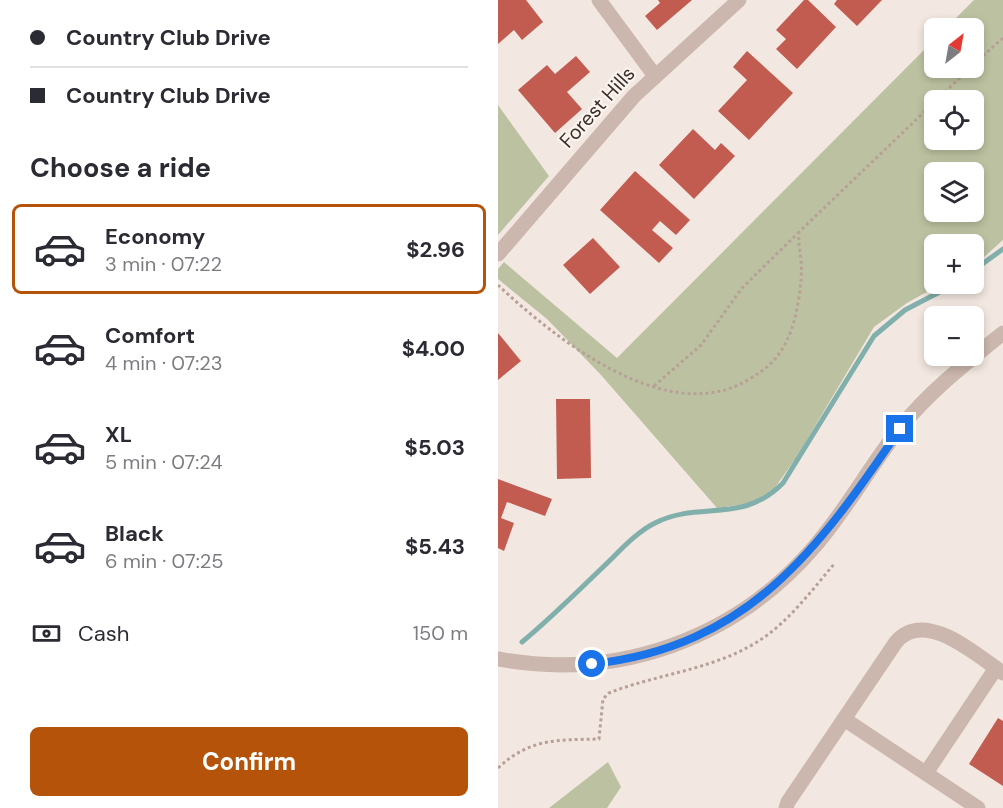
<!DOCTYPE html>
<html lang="en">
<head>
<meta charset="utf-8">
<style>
	:root { --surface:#fff; --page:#f2f2f3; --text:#2b2b33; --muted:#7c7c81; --line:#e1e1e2; --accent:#b45309 }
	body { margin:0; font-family:"DM Sans",sans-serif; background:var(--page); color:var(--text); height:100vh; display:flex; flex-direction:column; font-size:22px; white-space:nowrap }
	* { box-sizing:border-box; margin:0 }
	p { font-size:20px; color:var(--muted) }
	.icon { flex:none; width:33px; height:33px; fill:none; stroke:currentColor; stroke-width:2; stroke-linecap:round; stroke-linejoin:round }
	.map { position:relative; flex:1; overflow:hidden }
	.panel { display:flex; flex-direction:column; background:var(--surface); width:498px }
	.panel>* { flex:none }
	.guide { display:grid; align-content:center; height:132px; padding:0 30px; background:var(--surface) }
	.needle { width:39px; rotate:31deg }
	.buttons { position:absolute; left:426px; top:18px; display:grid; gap:12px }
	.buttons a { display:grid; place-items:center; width:60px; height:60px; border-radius:9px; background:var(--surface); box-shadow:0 3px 9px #0003; font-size:30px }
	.end { position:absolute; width:27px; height:27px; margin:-14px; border:8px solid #1a73e8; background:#fff; box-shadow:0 0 0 3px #fff }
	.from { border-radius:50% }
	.guide b { display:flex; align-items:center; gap:21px; height:57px; font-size:22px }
	.guide b+b { border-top:2px solid var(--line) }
	.guide i { width:15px; height:15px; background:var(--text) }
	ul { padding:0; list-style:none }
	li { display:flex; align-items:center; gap:18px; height:90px; margin:0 12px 9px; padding:0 18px; border:3px solid transparent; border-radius:9px }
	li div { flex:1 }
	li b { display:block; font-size:22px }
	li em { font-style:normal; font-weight:700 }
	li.current { border-color:var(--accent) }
	li>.icon { width:54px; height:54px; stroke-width:1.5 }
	h2 { padding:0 30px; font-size:27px; line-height:72px }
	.pay { display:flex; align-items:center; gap:15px; height:66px; padding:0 30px; font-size:22px }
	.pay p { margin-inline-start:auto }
	.button { display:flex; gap:12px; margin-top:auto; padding:12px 30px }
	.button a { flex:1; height:69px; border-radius:9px; background:var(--accent); color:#fff; font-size:24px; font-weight:700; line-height:69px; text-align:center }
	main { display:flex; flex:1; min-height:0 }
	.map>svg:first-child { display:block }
	.green { fill:#bcc2a1; fill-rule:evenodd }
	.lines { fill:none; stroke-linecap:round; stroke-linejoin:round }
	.stream { stroke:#81afab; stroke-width:5 }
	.building { fill:#c25c50 }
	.path { stroke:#b7a097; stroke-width:3; stroke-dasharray:3 3; stroke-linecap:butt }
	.minor { stroke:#cbb7ad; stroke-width:15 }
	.route { stroke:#1a73e8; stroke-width:8 }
	.labels { text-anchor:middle; stroke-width:4.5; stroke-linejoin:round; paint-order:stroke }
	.street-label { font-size:20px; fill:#3a2e2b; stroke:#faf3ee }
</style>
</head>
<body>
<main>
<section class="panel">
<div class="guide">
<b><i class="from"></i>Country Club Drive</b>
<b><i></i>Country Club Drive</b>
</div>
<h2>Choose a ride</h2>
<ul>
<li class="current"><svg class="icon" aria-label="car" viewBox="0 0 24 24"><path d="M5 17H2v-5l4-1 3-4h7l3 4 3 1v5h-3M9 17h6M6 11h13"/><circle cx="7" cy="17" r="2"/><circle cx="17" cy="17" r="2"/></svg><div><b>Economy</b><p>3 min · 07:22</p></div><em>$2.96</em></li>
<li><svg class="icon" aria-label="car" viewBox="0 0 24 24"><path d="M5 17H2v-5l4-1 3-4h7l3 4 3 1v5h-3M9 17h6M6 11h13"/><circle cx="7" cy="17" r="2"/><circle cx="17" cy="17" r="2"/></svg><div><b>Comfort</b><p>4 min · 07:23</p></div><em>$4.00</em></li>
<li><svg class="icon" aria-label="car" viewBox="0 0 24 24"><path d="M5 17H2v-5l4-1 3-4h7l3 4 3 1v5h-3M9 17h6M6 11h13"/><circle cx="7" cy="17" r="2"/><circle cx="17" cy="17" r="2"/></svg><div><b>XL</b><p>5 min · 07:24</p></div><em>$5.03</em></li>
<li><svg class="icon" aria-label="car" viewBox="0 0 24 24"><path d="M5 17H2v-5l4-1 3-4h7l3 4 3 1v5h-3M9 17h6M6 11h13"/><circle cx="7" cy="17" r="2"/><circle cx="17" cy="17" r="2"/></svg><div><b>Black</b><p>6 min · 07:25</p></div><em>$5.43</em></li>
</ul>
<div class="pay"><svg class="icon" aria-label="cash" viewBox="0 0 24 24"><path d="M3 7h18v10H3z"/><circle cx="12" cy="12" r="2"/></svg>Cash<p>150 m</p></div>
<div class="button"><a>Confirm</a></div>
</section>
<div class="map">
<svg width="505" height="808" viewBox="0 0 505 808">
	<rect width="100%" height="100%" fill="#f3e8e1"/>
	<g class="green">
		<path d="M476,0H505V240L476,266V244H436V284H443L409,303L376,327L298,458L276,489L254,503L219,508L103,375L49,319L0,279V269L6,262L119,358L436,40V68H476V28H448ZM436,100H476V140H436ZM436,172H476V212H436Z"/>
		<polygon points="0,105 51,176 0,235"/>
		<polygon points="110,762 123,787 109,808 51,808"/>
	</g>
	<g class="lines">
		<g class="stream">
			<polyline points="476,270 505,249"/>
			<path d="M24,642C52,619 78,593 105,567C121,552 137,533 157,523C202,500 244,525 285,483L376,336L407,310L457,284"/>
		</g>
	</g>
	<g class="building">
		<polygon points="0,0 28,0 45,22 24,40 16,30 0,44"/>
		<polygon points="160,0 194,0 159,30 147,16 162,3"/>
		<polygon points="306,0 310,0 338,27 299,69 278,49 288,39 278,30"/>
		<polygon points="339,0 384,0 359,26 336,4"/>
		<polygon points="249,51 295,93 251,140 220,111 249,80 235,67"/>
		<polygon points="78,56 92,72 69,92 84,109 57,133 20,90 49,65 57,74"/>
		<polygon points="195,129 217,150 223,143 237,156 196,199 161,165"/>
		<polygon points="137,171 192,220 178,235 162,221 154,230 175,248 161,263 102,210"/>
		<polygon points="95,238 122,267 92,294 65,265"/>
		<polygon points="0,333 23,361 0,380"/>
		<polygon points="58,399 92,399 93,478 59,479"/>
		<polygon points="0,479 54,499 47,516 9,502 3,518 16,523 6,551 0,548"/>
		<polygon points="500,718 505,721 505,786 471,764"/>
	</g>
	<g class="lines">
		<g class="path">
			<polyline points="476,64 505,38"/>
			<path d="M0,285C56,338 168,427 248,381C267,370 280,360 289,340C299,321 305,281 303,260C302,250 300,242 301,232L472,68"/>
			<polyline points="156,386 203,345 244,288 300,233"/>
			<path d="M0,768C32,738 60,740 101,739L105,699L111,693C159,674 214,670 259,642C290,623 314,590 337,563"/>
		</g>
		<g class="minor">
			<polyline points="101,0 157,76"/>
			<polyline points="0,254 136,96 241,0"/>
			<path d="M0,659C120,681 238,639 317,546C349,509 372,466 402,428C431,392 469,362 505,333"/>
			<polyline points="346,719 480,808"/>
			<polyline points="428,773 498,668"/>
			<path d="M288,808L290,802L398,642C427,608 478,655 505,673"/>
		</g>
	</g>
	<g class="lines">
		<path class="route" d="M94,664C250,647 320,550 402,429"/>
	</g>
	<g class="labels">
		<g class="street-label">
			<text transform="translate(99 107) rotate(-48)" y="7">Forest Hills</text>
		</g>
	</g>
</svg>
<div class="buttons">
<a><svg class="needle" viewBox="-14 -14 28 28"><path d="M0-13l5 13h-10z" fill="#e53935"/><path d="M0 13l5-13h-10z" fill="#7c7c81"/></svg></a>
<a><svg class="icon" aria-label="locate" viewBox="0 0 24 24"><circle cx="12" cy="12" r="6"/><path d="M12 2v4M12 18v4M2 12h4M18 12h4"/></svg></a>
<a><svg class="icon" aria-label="layers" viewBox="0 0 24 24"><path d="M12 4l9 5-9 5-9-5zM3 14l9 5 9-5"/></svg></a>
<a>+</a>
<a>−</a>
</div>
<i class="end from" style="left:94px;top:664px"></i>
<i class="end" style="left:402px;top:429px"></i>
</div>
</main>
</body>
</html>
